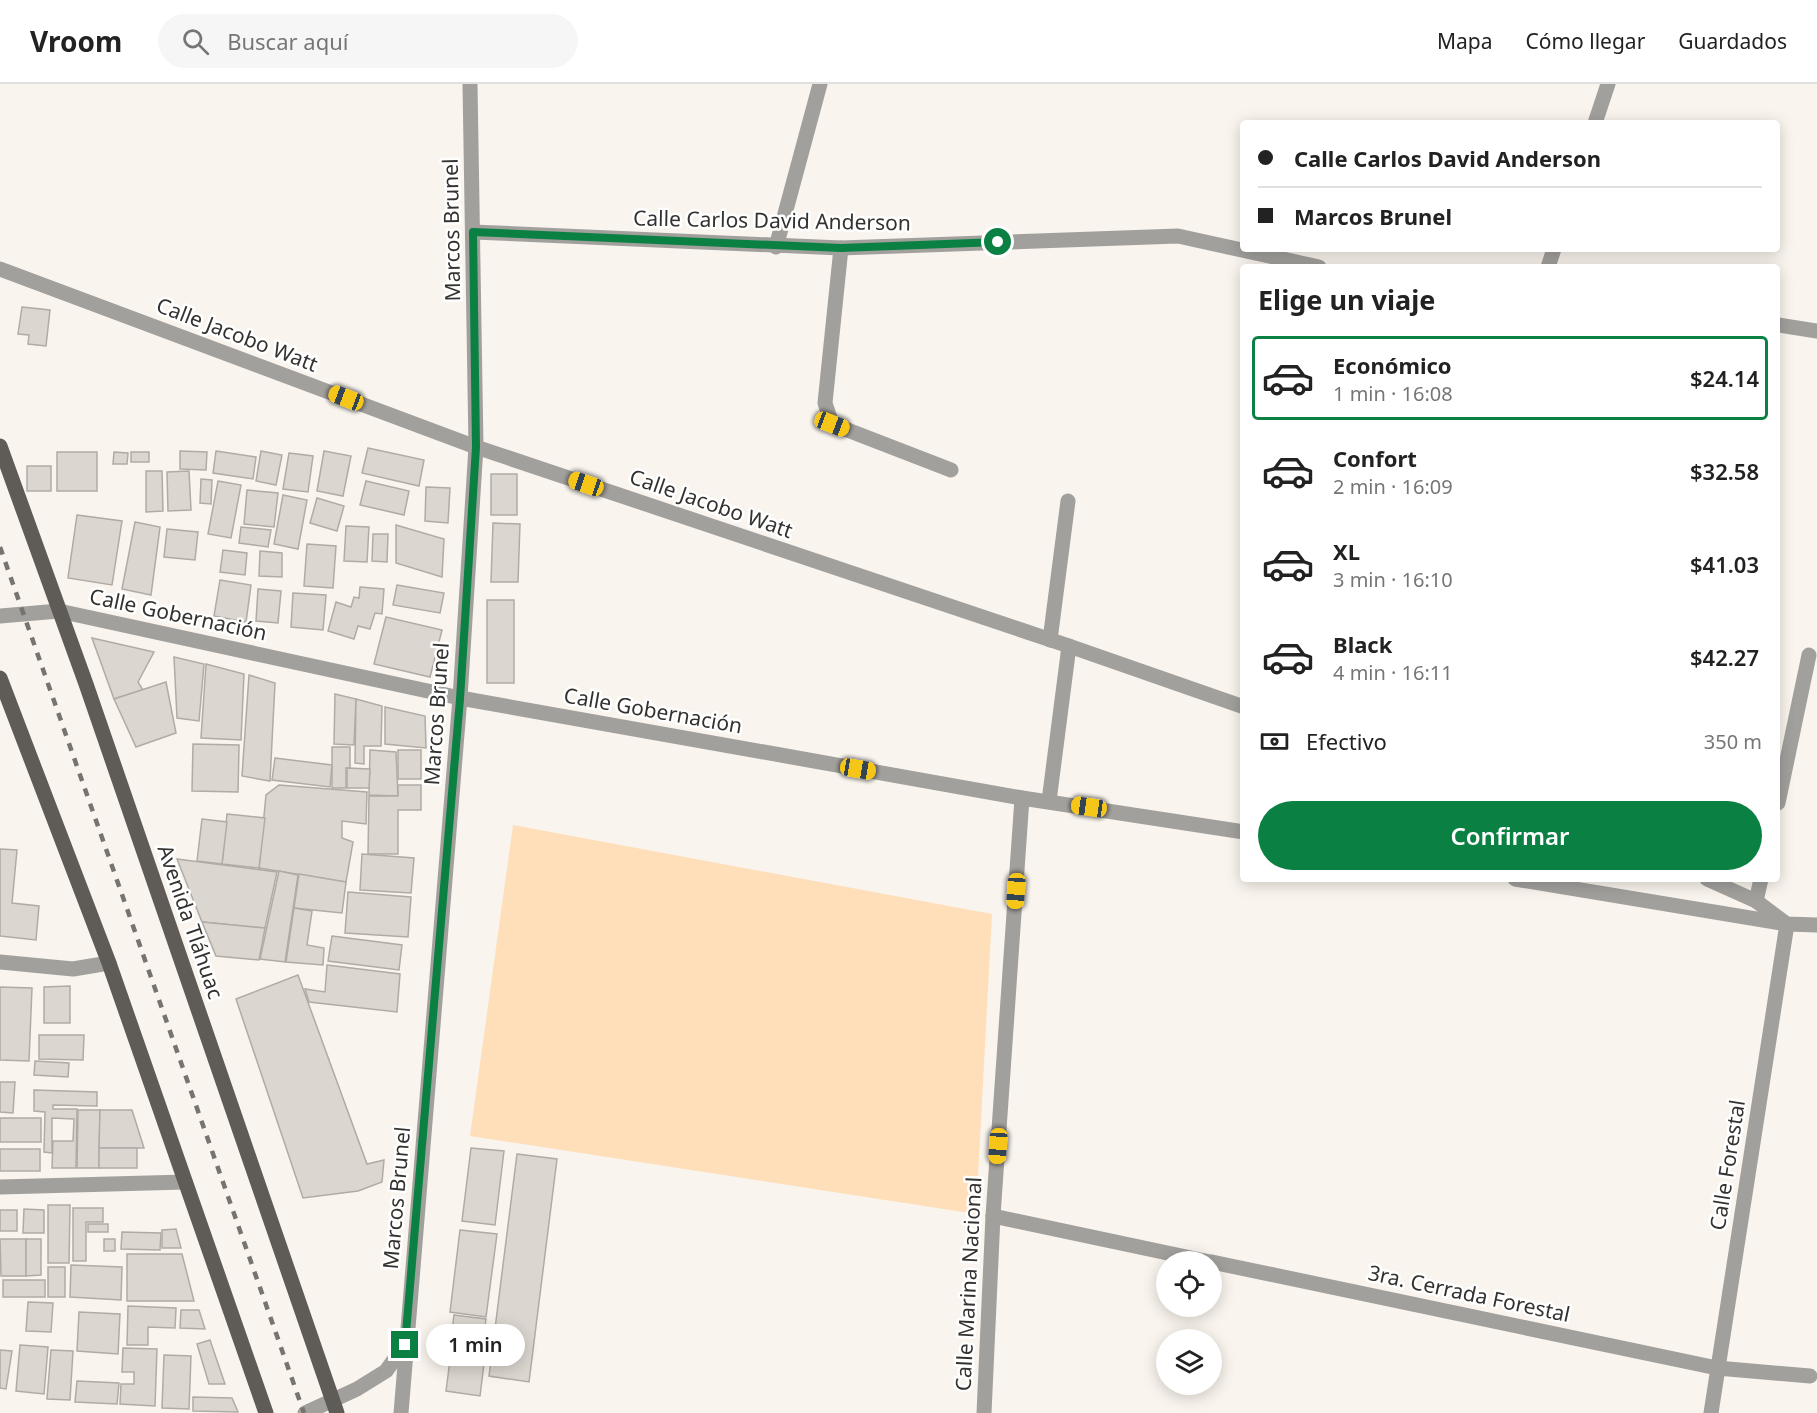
<!DOCTYPE html>
<html lang="es">
<head>
<meta charset="utf-8">
<style>
	:root { --surface:#fff; --page:#f6f6f6; --text:#222; --muted:#767676; --line:#e0e0e0; --accent:#0b8043 }
	body { margin:0; font-family:"Noto Sans",sans-serif; background:var(--page); color:var(--text); height:100vh; display:flex; flex-direction:column; font-size:22px; white-space:nowrap }
	* { box-sizing:border-box; margin:0 }
	p { font-size:20px; color:var(--muted) }
	.icon { flex:none; width:33px; height:33px; fill:none; stroke:currentColor; stroke-width:2; stroke-linecap:round; stroke-linejoin:round }
	.map { position:relative; flex:1; overflow:hidden }
	.panel { position:absolute; left:1240px; top:180px; width:540px; height:618px; display:flex; flex-direction:column; background:var(--surface); border-radius:6px; box-shadow:0 3px 15px #0003 }
	.panel>* { flex:none }
	.banner { position:absolute; left:1240px; top:36px; width:540px; height:132px; border-radius:6px; box-shadow:0 3px 15px #0003; display:grid; align-content:center; height:132px; padding:0 18px; background:var(--surface) }
	.buttons { position:absolute; left:1156px; top:1167px; display:grid; gap:12px }
	.buttons a { display:grid; place-items:center; width:66px; height:66px; border-radius:50%; background:var(--surface); box-shadow:0 3px 15px #0003; font-size:30px }
	.end { position:absolute; width:27px; height:27px; margin:-14px; border:8px solid #0b8043; background:#fff; box-shadow:0 0 0 3px #fff }
	.from { border-radius:50% }
	.bubble { position:absolute; height:42px; border-radius:21px; background:var(--surface); box-shadow:0 3px 15px #0003; font-size:20px; font-weight:600; line-height:42px; text-align:center }
	.car { position:absolute; width:18px; height:36px; margin:-18px -9px; border-radius:8px; box-shadow:0 0 4px 2px #0007; background:linear-gradient(#f5c518 24%,#345 0 40%,#f5c518 0 76%,#345 0 86%,#f5c518 0) }
	.banner b { display:flex; align-items:center; gap:21px; height:57px; font-size:22px }
	.banner b+b { border-top:2px solid var(--line) }
	.banner i { width:15px; height:15px; background:var(--text) }
	ul { padding:0; list-style:none }
	li { display:flex; align-items:center; gap:18px; height:84px; margin:0 12px 9px; padding:0 6px; border:3px solid transparent; border-radius:6px }
	li div { flex:1 }
	li b { display:block; font-size:22px }
	li em { font-style:normal; font-weight:600 }
	li.on { border-color:var(--accent) }
	li>.icon { width:54px; height:54px; stroke-width:1.5 }
	h2 { padding:0 18px; font-size:27px; line-height:72px }
	.pay { display:flex; align-items:center; gap:15px; height:66px; padding:0 18px; font-size:22px }
	.pay p { margin-inline-start:auto }
	.action { display:flex; gap:12px; margin-top:auto; padding:12px 18px }
	.action a { flex:1; height:69px; border-radius:36px; background:var(--accent); color:#fff; font-size:24px; font-weight:600; line-height:69px; text-align:center }
	header { display:flex; align-items:center; gap:36px; box-sizing:border-box; height:84px; padding:0 30px; background:var(--surface); border-bottom:2px solid var(--line) }
	header strong { font-size:28px }
	nav { display:flex; gap:33px; margin-inline-start:auto; font-size:21px }
	.search { width:420px; height:54px; background:var(--page); display:flex; align-items:center; gap:15px; box-sizing:border-box; padding:0 21px; border-radius:33px; color:var(--muted); font-size:22px }
	.map>svg:first-child { display:block }
	.green { fill:#fedfba }
	.building { fill:#dcd6d0; stroke:#b0aba5; stroke-width:1.5 }
	.lines { fill:none; stroke-linecap:round; stroke-linejoin:round }
	.minor { stroke:#a2a09d; stroke-width:15 }
	.major { stroke:#5f5b56; stroke-width:15 }
	.rail { stroke:#777470; stroke-width:4.5; stroke-dasharray:8 8; stroke-linecap:butt }
	.route { stroke:#0b8043; stroke-width:8 }
	.labels { text-anchor:middle; stroke-width:5; stroke-linejoin:round; paint-order:stroke }
	.street-label { font-size:21px; fill:#343230; stroke:#fff }
</style>
</head>
<body>
<header>
<strong>Vroom</strong>
<div class="search"><svg class="icon" aria-label="search" viewBox="0 0 24 24"><circle cx="10" cy="10" r="6"/><path d="M15 15l6 6"/></svg>Buscar aquí</div>
<nav><a>Mapa</a><a>Cómo llegar</a><a>Guardados</a></nav>
</header>
<div class="map">
<svg width="1817" height="1329" viewBox="0 0 1817 1329">
	<rect width="100%" height="100%" fill="#f9f4ed"/>
	<polygon class="green" points="513,741 992,830 976,1130 470,1052"/>
	<g class="building">
		<polygon points="22,223 50,226 46,262 28,260 29,251 18,250"/>
		<polygon points="368,364 424,376 419,402 362,389"/>
		<polygon points="180,367 207,368 206,386 180,385"/>
		<polygon points="216,367 256,373 253,395 213,389"/>
		<polygon points="261,367 282,371 276,401 256,397"/>
		<polygon points="324,367 351,372 343,412 317,407"/>
		<rect x="57" y="368" width="40" height="39"/>
		<polygon points="114,368 128,369 127,380 113,380"/>
		<rect x="131" y="368" width="18" height="10"/>
		<polygon points="289,369 313,372 308,408 283,405"/>
		<rect x="27" y="382" width="24" height="25"/>
		<polygon points="146,387 162,387 163,427 146,428"/>
		<polygon points="189,387 191,426 168,427 167,388"/>
		<rect x="491" y="390" width="26" height="41"/>
		<polygon points="201,395 212,396 211,420 200,419"/>
		<polygon points="218,397 241,401 231,454 208,450"/>
		<polygon points="366,397 409,407 404,431 360,421"/>
		<polygon points="426,403 450,404 448,439 425,437"/>
		<polygon points="247,406 278,409 274,443 244,440"/>
		<polygon points="283,411 307,416 298,465 274,460"/>
		<polygon points="317,414 344,422 337,447 310,439"/>
		<polygon points="77,431 122,437 112,501 68,494"/>
		<polygon points="135,438 160,443 151,511 122,505"/>
		<polygon points="493,439 520,440 518,498 491,498"/>
		<polygon points="396,441 444,455 442,493 396,479"/>
		<polygon points="346,442 369,443 367,478 344,477"/>
		<polygon points="241,443 271,446 268,463 239,459"/>
		<polygon points="167,445 198,448 195,476 164,473"/>
		<polygon points="373,450 388,450 387,478 372,477"/>
		<polygon points="307,460 336,462 333,504 304,502"/>
		<polygon points="223,466 247,469 245,491 220,488"/>
		<polygon points="260,467 282,469 282,493 259,492"/>
		<polygon points="220,496 251,501 246,538 214,532"/>
		<polygon points="397,501 444,509 440,529 393,521"/>
		<polygon points="360,503 384,505 382,530 375,529 370,545 358,542 354,555 328,547 336,518 351,523 354,513 359,514"/>
		<polygon points="258,505 281,507 278,539 256,537"/>
		<polygon points="293,509 326,511 323,546 291,543"/>
		<rect x="487" y="516" width="27" height="83"/>
		<polygon points="386,533 442,546 430,593 374,580"/>
		<polygon points="92,554 154,568 138,598 143,606 114,615"/>
		<polygon points="174,573 204,580 199,637 177,634"/>
		<polygon points="206,580 244,590 241,656 201,654"/>
		<polygon points="249,591 275,599 270,697 242,692"/>
		<polygon points="166,598 176,649 136,663 114,615"/>
		<polygon points="335,610 356,615 354,661 334,660"/>
		<polygon points="356,615 382,622 381,662 364,662 364,680 355,679"/>
		<polygon points="385,623 425,632 426,664 385,660"/>
		<polygon points="193,660 239,661 238,708 192,707"/>
		<polygon points="332,663 350,663 350,684 346,684 346,704 332,704"/>
		<polygon points="370,666 396,668 398,712 369,711"/>
		<rect x="398" y="666" width="23" height="29"/>
		<polygon points="275,674 332,681 330,703 272,696"/>
		<polygon points="347,684 370,685 369,704 347,704"/>
		<polygon points="279,701 367,708 366,740 342,737 342,754 353,758 346,798 259,784 266,711"/>
		<polygon points="398,701 421,701 421,726 398,726 398,770 368,770 369,712 398,712"/>
		<polygon points="227,730 265,734 259,784 222,780"/>
		<polygon points="202,735 227,738 222,780 197,777"/>
		<polygon points="0,765 17,766 12,819 39,822 36,856 0,852"/>
		<polygon points="362,770 414,774 411,809 360,806"/>
		<polygon points="177,775 277,788 265,844 202,838"/>
		<polygon points="279,787 298,791 285,878 260,875"/>
		<polygon points="299,790 346,798 342,829 294,824"/>
		<polygon points="348,808 411,813 408,853 345,849"/>
		<polygon points="294,824 312,827 307,861 324,864 323,881 286,878"/>
		<polygon points="202,838 265,844 259,876 216,872"/>
		<polygon points="332,852 402,861 399,886 328,877"/>
		<polygon points="327,881 400,890 397,928 309,918 305,905 325,908"/>
		<polygon points="298,891 367,1080 384,1076 382,1098 358,1107 303,1114 236,915"/>
		<polygon points="70,902 70,939 44,939 44,903"/>
		<polygon points="0,903 32,904 29,977 0,976"/>
		<polygon points="39,951 84,951 83,976 39,975"/>
		<polygon points="35,977 69,979 68,993 34,991"/>
		<polygon points="0,998 15,998 13,1029 0,1028"/>
		<polygon points="34,1006 97,1008 97,1022 53,1021 53,1025 77,1025 76,1084 52,1084 53,1057 73,1057 74,1035 52,1034 52,1069 44,1068 45,1028 34,1027"/>
		<polygon points="78,1026 100,1026 99,1084 77,1084"/>
		<polygon points="100,1026 132,1026 144,1064 99,1064"/>
		<rect x="0" y="1034" width="41" height="24"/>
		<rect x="99" y="1064" width="38" height="20"/>
		<polygon points="471,1064 504,1067 495,1141 462,1137"/>
		<rect x="0" y="1065" width="40" height="22"/>
		<polygon points="517,1070 557,1075 529,1298 489,1292"/>
		<polygon points="48,1121 70,1121 69,1179 48,1179"/>
		<polygon points="73,1124 103,1124 103,1138 86,1138 86,1177 73,1177"/>
		<polygon points="24,1125 44,1126 44,1149 23,1149"/>
		<rect x="0" y="1126" width="17" height="21"/>
		<rect x="88" y="1140" width="20" height="8"/>
		<polygon points="176,1145 181,1164 162,1164 162,1146"/>
		<polygon points="460,1146 497,1150 486,1233 450,1228"/>
		<polygon points="122,1148 161,1149 160,1166 121,1165"/>
		<polygon points="0,1155 26,1155 26,1192 1,1192"/>
		<polygon points="26,1155 41,1155 41,1191 26,1192"/>
		<rect x="104" y="1155" width="11" height="12"/>
		<polygon points="127,1170 182,1170 194,1217 127,1217"/>
		<polygon points="71,1181 122,1183 121,1216 70,1213"/>
		<rect x="48" y="1183" width="17" height="30"/>
		<rect x="3" y="1196" width="42" height="17"/>
		<polygon points="28,1218 53,1219 51,1248 26,1247"/>
		<polygon points="128,1222 176,1224 175,1244 148,1243 148,1261 127,1261"/>
		<polygon points="181,1226 199,1226 205,1245 180,1244"/>
		<polygon points="79,1228 120,1230 118,1270 77,1267"/>
		<polygon points="454,1231 486,1235 481,1274 449,1270"/>
		<polygon points="210,1256 225,1300 209,1300 197,1260"/>
		<polygon points="20,1261 48,1263 44,1310 16,1307"/>
		<polygon points="123,1264 157,1265 155,1322 120,1320 121,1300 134,1300 134,1288 122,1288"/>
		<polygon points="0,1266 12,1267 6,1305 0,1304"/>
		<polygon points="51,1266 73,1267 70,1316 47,1315"/>
		<polygon points="164,1271 191,1272 189,1325 162,1324"/>
		<polygon points="450,1276 484,1280 480,1312 446,1307"/>
		<polygon points="77,1297 119,1299 117,1320 75,1318"/>
		<polygon points="193,1313 232,1314 238,1328 193,1327"/>
	</g>
	<g class="lines">
		<g class="minor">
			<polyline points="1595,39 1608,0"/>
			<polyline points="473,148 841,164 1178,152 1319,183"/>
			<polyline points="776,163 820,0"/>
			<polyline points="841,164 825,319 832,340 951,386"/>
			<polyline points="1548,183 1554,165"/>
			<polyline points="0,185 476,363 1069,562 1244,623"/>
			<polyline points="1778,241 1817,247"/>
			<polyline points="0,532 59,527 460,614 1022,714 1244,748"/>
			<polyline points="1050,556 1068,417"/>
			<polyline points="1049,717 1069,562"/>
			<polyline points="1778,719 1809,571"/>
			<polyline points="1515,795 1787,840 1817,841"/>
			<polyline points="1707,795 1756,817 1784,838"/>
			<polyline points="1756,817 1761,795"/>
			<polyline points="0,878 73,885 109,879"/>
			<polyline points="0,1103 185,1098"/>
			<polyline points="993,1132 1210,1178"/>
			<polyline points="1212,1178 1717,1284 1810,1292"/>
			<polyline points="305,1329 357,1305 386,1287 405,1261"/>
			<polyline points="401,1329 460,614 476,363 470,0"/>
			<polyline points="984,1329 993,1132 1022,714"/>
			<polyline points="1711,1329 1787,840"/>
		</g>
		<g class="major">
			<polyline points="0,362 86,600 337,1329"/>
			<polyline points="0,594 109,879 266,1329"/>
		</g>
		<polyline class="rail" points="0,463 304,1329"/>
	</g>
	<g class="lines">
		<polyline class="route" points="405,1261 460,615 476,363 473,148 841,164 998,158"/>
	</g>
	<g class="labels">
		<g class="street-label">
			<text transform="translate(772 137) rotate(1)" y="7">Calle Carlos David Anderson</text>
			<text transform="translate(452 146) rotate(-91)" y="7">Marcos Brunel</text>
			<text transform="translate(237 251) rotate(21)" y="7">Calle Jacobo Watt</text>
			<text transform="translate(711 420) rotate(19)" y="7">Calle Jacobo Watt</text>
			<text transform="translate(178 531) rotate(12)" y="7">Calle Gobernación</text>
			<text transform="translate(653 627) rotate(10)" y="7">Calle Gobernación</text>
			<text transform="translate(437 630) rotate(-86)" y="7">Marcos Brunel</text>
			<text transform="translate(190 838) rotate(71)" y="7">Avenida Tláhuac</text>
			<text transform="translate(1728 1081) rotate(-81)" y="7">Calle Forestal</text>
			<text transform="translate(397 1114) rotate(-85)" y="7">Marcos Brunel</text>
			<text transform="translate(969 1200) rotate(-87)" y="7">Calle Marina Nacional</text>
			<text transform="translate(1469 1210) rotate(12)" y="7">3ra. Cerrada Forestal</text>
		</g>
	</g>
</svg>
<div class="buttons">
<a><svg class="icon" aria-label="locate" viewBox="0 0 24 24"><circle cx="12" cy="12" r="6"/><path d="M12 2v4M12 18v4M2 12h4M18 12h4"/></svg></a>
<a><svg class="icon" aria-label="layers" viewBox="0 0 24 24"><path d="M12 4l9 5-9 5-9-5zM3 14l9 5 9-5"/></svg></a>
</div>
<i class="end from" style="left:998px;top:158px"></i>
<i class="end" style="left:405px;top:1261px"></i>
<div class="bubble" style="left:426px;top:1240px;width:99px">1 min</div>
<i class="car" style="left:346px;top:314px;rotate:291deg"></i>
<i class="car" style="left:832px;top:340px;rotate:111deg"></i>
<i class="car" style="left:586px;top:400px;rotate:289deg"></i>
<i class="car" style="left:858px;top:685px;rotate:100deg"></i>
<i class="car" style="left:1089px;top:723px;rotate:278deg"></i>
<i class="car" style="left:1016px;top:807px;rotate:184deg"></i>
<i class="car" style="left:998px;top:1062px;rotate:184deg"></i>
<div class="banner">
<b><i class="from"></i>Calle Carlos David Anderson</b>
<b><i></i>Marcos Brunel</b>
</div>
<section class="panel">
<h2>Elige un viaje</h2>
<ul>
<li class="on"><svg class="icon" aria-label="car" viewBox="0 0 24 24"><path d="M5 17H2v-5l4-1 3-4h7l3 4 3 1v5h-3M9 17h6M6 11h13"/><circle cx="7" cy="17" r="2"/><circle cx="17" cy="17" r="2"/></svg><div><b>Económico</b><p>1 min · 16:08</p></div><em>$24.14</em></li>
<li><svg class="icon" aria-label="car" viewBox="0 0 24 24"><path d="M5 17H2v-5l4-1 3-4h7l3 4 3 1v5h-3M9 17h6M6 11h13"/><circle cx="7" cy="17" r="2"/><circle cx="17" cy="17" r="2"/></svg><div><b>Confort</b><p>2 min · 16:09</p></div><em>$32.58</em></li>
<li><svg class="icon" aria-label="car" viewBox="0 0 24 24"><path d="M5 17H2v-5l4-1 3-4h7l3 4 3 1v5h-3M9 17h6M6 11h13"/><circle cx="7" cy="17" r="2"/><circle cx="17" cy="17" r="2"/></svg><div><b>XL</b><p>3 min · 16:10</p></div><em>$41.03</em></li>
<li><svg class="icon" aria-label="car" viewBox="0 0 24 24"><path d="M5 17H2v-5l4-1 3-4h7l3 4 3 1v5h-3M9 17h6M6 11h13"/><circle cx="7" cy="17" r="2"/><circle cx="17" cy="17" r="2"/></svg><div><b>Black</b><p>4 min · 16:11</p></div><em>$42.27</em></li>
</ul>
<div class="pay"><svg class="icon" aria-label="cash" viewBox="0 0 24 24"><path d="M3 7h18v10H3z"/><circle cx="12" cy="12" r="2"/></svg>Efectivo<p>350 m</p></div>
<div class="action"><a>Confirmar</a></div>
</section>
</div>
</body>
</html>
